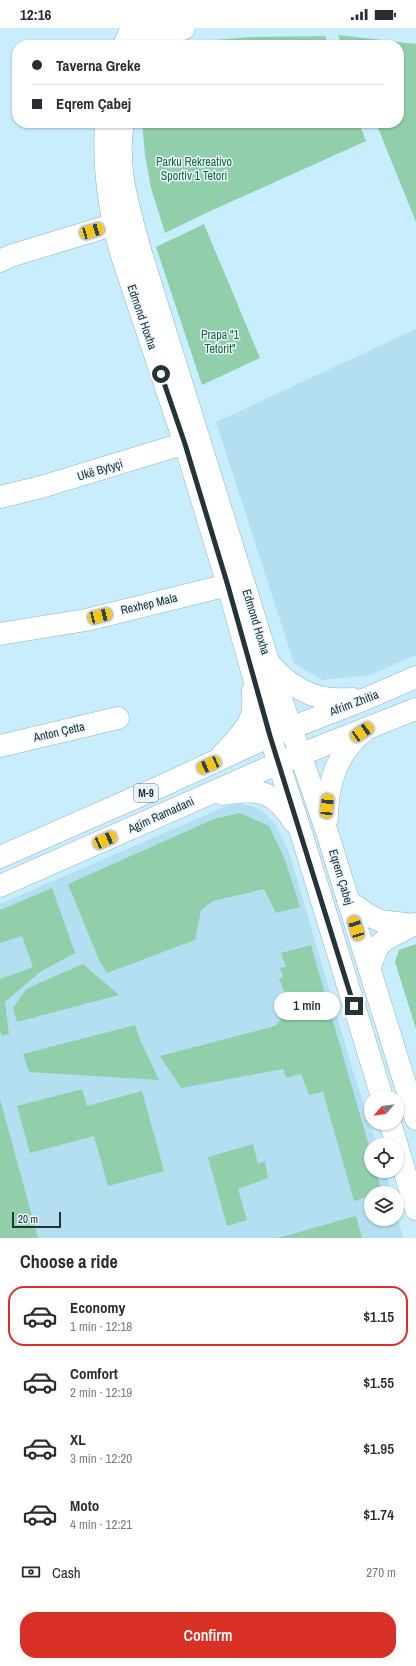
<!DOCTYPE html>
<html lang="en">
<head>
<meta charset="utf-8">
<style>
	:root { --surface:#fff; --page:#f2f2f3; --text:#2b2b33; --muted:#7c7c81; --line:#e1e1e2; --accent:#d93025 }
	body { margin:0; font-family:"Archivo Narrow",sans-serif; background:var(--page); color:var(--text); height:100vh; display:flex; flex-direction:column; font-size:15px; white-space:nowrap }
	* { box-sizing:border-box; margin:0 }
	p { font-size:13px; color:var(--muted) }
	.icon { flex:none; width:22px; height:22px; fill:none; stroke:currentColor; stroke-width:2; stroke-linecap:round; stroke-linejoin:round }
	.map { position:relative; height:1210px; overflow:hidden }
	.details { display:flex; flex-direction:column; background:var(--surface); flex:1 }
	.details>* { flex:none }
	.hud { position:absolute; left:12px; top:12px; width:392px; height:88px; border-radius:16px; box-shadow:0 1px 3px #0004; display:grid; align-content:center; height:88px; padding:0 20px; background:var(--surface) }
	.needle { width:26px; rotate:242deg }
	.buttons { position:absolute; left:364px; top:1062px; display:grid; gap:8px }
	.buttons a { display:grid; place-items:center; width:40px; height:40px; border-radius:50%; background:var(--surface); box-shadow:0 1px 3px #0004; font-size:20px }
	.scale { position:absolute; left:12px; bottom:10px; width:49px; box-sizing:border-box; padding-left:4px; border:2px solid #253339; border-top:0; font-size:11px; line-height:14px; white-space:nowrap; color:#253339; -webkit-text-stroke:3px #e8f6fc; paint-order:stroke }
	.end { position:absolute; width:18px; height:18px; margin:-9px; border:5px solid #253339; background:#fff; box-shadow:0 0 0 2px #fff }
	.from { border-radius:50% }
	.bubble { position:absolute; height:28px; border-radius:14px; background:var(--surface); box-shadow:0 1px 3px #0004; font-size:13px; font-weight:600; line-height:28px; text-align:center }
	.car { position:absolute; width:12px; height:24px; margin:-12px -6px; border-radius:5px; box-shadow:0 0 3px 1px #0007; background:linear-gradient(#f5c518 24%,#345 0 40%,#f5c518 0 76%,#345 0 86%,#f5c518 0) }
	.hud b { display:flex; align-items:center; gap:14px; height:38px; font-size:15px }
	.hud b+b { border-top:1px solid var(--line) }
	.hud i { width:10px; height:10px; background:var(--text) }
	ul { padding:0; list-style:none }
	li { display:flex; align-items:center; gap:12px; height:60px; margin:0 8px 6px; padding:0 12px; border:2px solid transparent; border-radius:16px }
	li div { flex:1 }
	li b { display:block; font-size:15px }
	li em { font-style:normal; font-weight:600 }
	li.active { border-color:var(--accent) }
	li>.icon { width:36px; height:36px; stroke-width:1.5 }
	h2 { padding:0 20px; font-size:18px; line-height:48px }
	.pay { display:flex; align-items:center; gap:10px; height:44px; padding:0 20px; font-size:15px }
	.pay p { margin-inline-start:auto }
	.cta { display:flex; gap:8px; margin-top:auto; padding:8px 20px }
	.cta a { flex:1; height:46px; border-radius:16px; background:var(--accent); color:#fff; font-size:16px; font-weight:600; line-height:46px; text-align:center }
	.status { display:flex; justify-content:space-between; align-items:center; height:28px; padding:0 20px; background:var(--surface); direction:ltr }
	.status svg { height:11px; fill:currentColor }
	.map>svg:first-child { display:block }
	.built { fill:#b3dff1 }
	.green { fill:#90cfa9 }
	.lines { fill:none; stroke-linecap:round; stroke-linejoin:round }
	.minor-casing { stroke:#8fb2c0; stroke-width:23 }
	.major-casing { stroke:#8fb2c0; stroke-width:23 }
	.minor { stroke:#fff; stroke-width:22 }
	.major { stroke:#fff; stroke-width:22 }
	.route { stroke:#253339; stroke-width:5 }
	.labels { text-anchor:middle; stroke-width:3; stroke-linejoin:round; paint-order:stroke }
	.shield { fill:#e8f6fc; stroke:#606e74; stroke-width:1 }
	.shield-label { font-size:11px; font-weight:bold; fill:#253339 }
	.park-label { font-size:12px; fill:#1b6641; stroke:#e8f6fc }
	.street-label { font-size:12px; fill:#253339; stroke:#e8f6fc }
</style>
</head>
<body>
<div class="status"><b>12:16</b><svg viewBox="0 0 49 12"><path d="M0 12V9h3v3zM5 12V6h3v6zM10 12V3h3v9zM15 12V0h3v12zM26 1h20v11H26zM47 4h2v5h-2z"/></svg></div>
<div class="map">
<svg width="416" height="1210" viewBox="0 0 416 1210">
	<rect width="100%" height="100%" fill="#c8edfc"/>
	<g class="built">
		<polygon points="416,301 416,627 370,647 322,652 294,635 216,394"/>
		<polygon points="244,776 260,781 275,795 289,824 352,1040 377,1117 371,1117 371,1143 385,1143 392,1165 371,1165 371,1191 397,1191 397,1186 403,1210 0,1210 0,876 229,777"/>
	</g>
	<g class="green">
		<polygon points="338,7 416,16 416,194 376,95 399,95 399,17 342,17"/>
		<polygon points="325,8 329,17 195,17 204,13 250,9"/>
		<polygon points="142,95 359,95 366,113 206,185 165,205 151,160 145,127"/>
		<polygon points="204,196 260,330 202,357 156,219"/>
		<polygon points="240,785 269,798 285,832 300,879 276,885 264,861 213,873 201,882 195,912 107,945 100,934 68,856 214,791"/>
		<polygon points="52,860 75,925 40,944 5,974 9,1006 2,1008 0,1002 0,951 33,939 22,908 0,915 0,882"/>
		<polygon points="416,916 416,1001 395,934 399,922"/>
		<polygon points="311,917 371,1125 371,1143 376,1143 382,1164 371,1165 371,1168 354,1173 323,1064 309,1067 301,1046 286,1050 283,1041 181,1060 160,1028 275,998 291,979 279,951 283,949 280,940 286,939 281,925"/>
		<polygon points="83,936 119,967 17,994 13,980 26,961"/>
		<polygon points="135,997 141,1014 159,1052 29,1044 23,1026"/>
		<polygon points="82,1061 87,1078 142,1063 164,1143 108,1158 94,1108 30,1125 17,1078"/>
		<polygon points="0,1071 38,1210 0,1210"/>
		<polygon points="253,1116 258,1136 265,1133 268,1150 238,1161 247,1192 227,1198 208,1129"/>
		<polygon points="356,1188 362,1210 278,1210"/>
	</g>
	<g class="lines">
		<defs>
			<g id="minor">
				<polyline points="0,233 10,228 132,191"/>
				<polyline points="0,469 41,459 199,411"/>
				<polyline points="0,606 86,592 228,557"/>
				<polyline points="0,718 118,690"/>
				<polyline points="348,873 368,887 381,893 413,897"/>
				<polyline points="369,940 378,918 386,911 415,896"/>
			</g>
			<g id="major">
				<polyline points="124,17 132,0"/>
				<polyline points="144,17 153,0"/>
				<polyline points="159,17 171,7 184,0"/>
				<path d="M106,95C103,140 110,186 122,228L185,416L228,557L270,708L303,811L382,1069"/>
				<path d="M123,95C115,138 129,181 140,222L268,633L327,804L416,1091"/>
				<path d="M271,637C283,652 305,667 325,670C334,672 344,671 353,671"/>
				<path d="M222,727C232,717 248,700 252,687C254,678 253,670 253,662"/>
				<path d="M223,766C259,760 273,762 294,794"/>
				<path d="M327,791C327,757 336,725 364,703"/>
				<polyline points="0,829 164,757 270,708 363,672 416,649"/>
				<polyline points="0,858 279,735 416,681"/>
				<polyline points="390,1095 397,1117"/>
				<polyline points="397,1118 416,1181"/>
			</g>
		</defs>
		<use href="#minor" class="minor-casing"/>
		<use href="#major" class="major-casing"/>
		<use href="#minor" class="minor"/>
		<use href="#major" class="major"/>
	</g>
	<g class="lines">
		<polyline class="route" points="161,346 185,416 228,558 270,708 354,978"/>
	</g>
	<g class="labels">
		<rect class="shield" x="134" y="756" width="24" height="18" rx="3"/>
		<g class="shield-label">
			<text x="146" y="769">M-9</text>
		</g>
		<g class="park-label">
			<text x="194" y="138">Parku Rekreativo<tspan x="194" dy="14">Sportiv 1 Tetori</tspan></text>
			<text x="220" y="311">Prapa "1<tspan x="220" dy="14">Tetorit"</tspan></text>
		</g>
		<g class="street-label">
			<text transform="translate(142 289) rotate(71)" y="4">Edmond Hoxha</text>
			<text transform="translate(100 442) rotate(-17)" y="4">Ukë Bytyçi</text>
			<text transform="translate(149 576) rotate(-13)" y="4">Rexhep Mala</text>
			<text transform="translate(256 594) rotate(73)" y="4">Edmond Hoxha</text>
			<text transform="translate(354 675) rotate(-21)" y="4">Afrim Zhitia</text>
			<text transform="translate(59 704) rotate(-13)" y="4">Anton Çetta</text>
			<text transform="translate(161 787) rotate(-24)" y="4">Agim Ramadani</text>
			<text transform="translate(341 849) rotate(73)" y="4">Eqrem Çabej</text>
		</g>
	</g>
</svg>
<div class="buttons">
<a><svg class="needle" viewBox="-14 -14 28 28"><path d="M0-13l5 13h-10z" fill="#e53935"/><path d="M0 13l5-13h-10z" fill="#7c7c81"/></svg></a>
<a><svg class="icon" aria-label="locate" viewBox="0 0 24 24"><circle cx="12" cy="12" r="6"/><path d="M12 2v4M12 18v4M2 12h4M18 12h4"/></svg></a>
<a><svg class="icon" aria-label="layers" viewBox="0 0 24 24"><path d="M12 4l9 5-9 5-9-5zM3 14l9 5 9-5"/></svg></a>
</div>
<div class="scale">20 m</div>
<i class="end from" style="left:161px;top:346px"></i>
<i class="end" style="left:354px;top:978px"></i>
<div class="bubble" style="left:274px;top:964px;width:66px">1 min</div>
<i class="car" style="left:92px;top:203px;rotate:73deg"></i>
<i class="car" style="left:100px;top:588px;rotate:76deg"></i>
<i class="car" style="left:362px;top:704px;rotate:56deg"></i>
<i class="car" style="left:209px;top:737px;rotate:246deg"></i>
<i class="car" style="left:327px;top:778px;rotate:5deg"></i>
<i class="car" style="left:105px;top:812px;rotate:66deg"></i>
<i class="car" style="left:356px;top:900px;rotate:343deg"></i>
<div class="hud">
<b><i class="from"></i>Taverna Greke</b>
<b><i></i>Eqrem Çabej</b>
</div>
</div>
<section class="details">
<h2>Choose a ride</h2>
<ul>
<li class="active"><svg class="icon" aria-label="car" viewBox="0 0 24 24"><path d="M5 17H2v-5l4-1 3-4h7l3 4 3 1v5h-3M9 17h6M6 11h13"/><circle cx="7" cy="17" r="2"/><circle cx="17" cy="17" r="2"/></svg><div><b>Economy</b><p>1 min · 12:18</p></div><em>$1.15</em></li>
<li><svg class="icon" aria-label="car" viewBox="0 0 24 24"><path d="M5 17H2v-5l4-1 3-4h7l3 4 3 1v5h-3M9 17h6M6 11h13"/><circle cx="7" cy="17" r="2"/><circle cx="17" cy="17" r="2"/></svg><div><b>Comfort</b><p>2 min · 12:19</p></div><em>$1.55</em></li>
<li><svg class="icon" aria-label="car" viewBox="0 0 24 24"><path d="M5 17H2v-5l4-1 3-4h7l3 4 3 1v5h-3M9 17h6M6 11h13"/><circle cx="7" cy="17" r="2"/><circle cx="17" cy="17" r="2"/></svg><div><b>XL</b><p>3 min · 12:20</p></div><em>$1.95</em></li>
<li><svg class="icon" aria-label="car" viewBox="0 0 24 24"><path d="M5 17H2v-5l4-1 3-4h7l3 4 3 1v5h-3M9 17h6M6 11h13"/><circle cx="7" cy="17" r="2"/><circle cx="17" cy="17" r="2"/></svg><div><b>Moto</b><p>4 min · 12:21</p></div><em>$1.74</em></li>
</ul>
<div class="pay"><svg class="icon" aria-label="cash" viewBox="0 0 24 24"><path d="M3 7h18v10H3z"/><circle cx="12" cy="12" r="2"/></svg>Cash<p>270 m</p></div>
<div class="cta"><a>Confirm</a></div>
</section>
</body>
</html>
